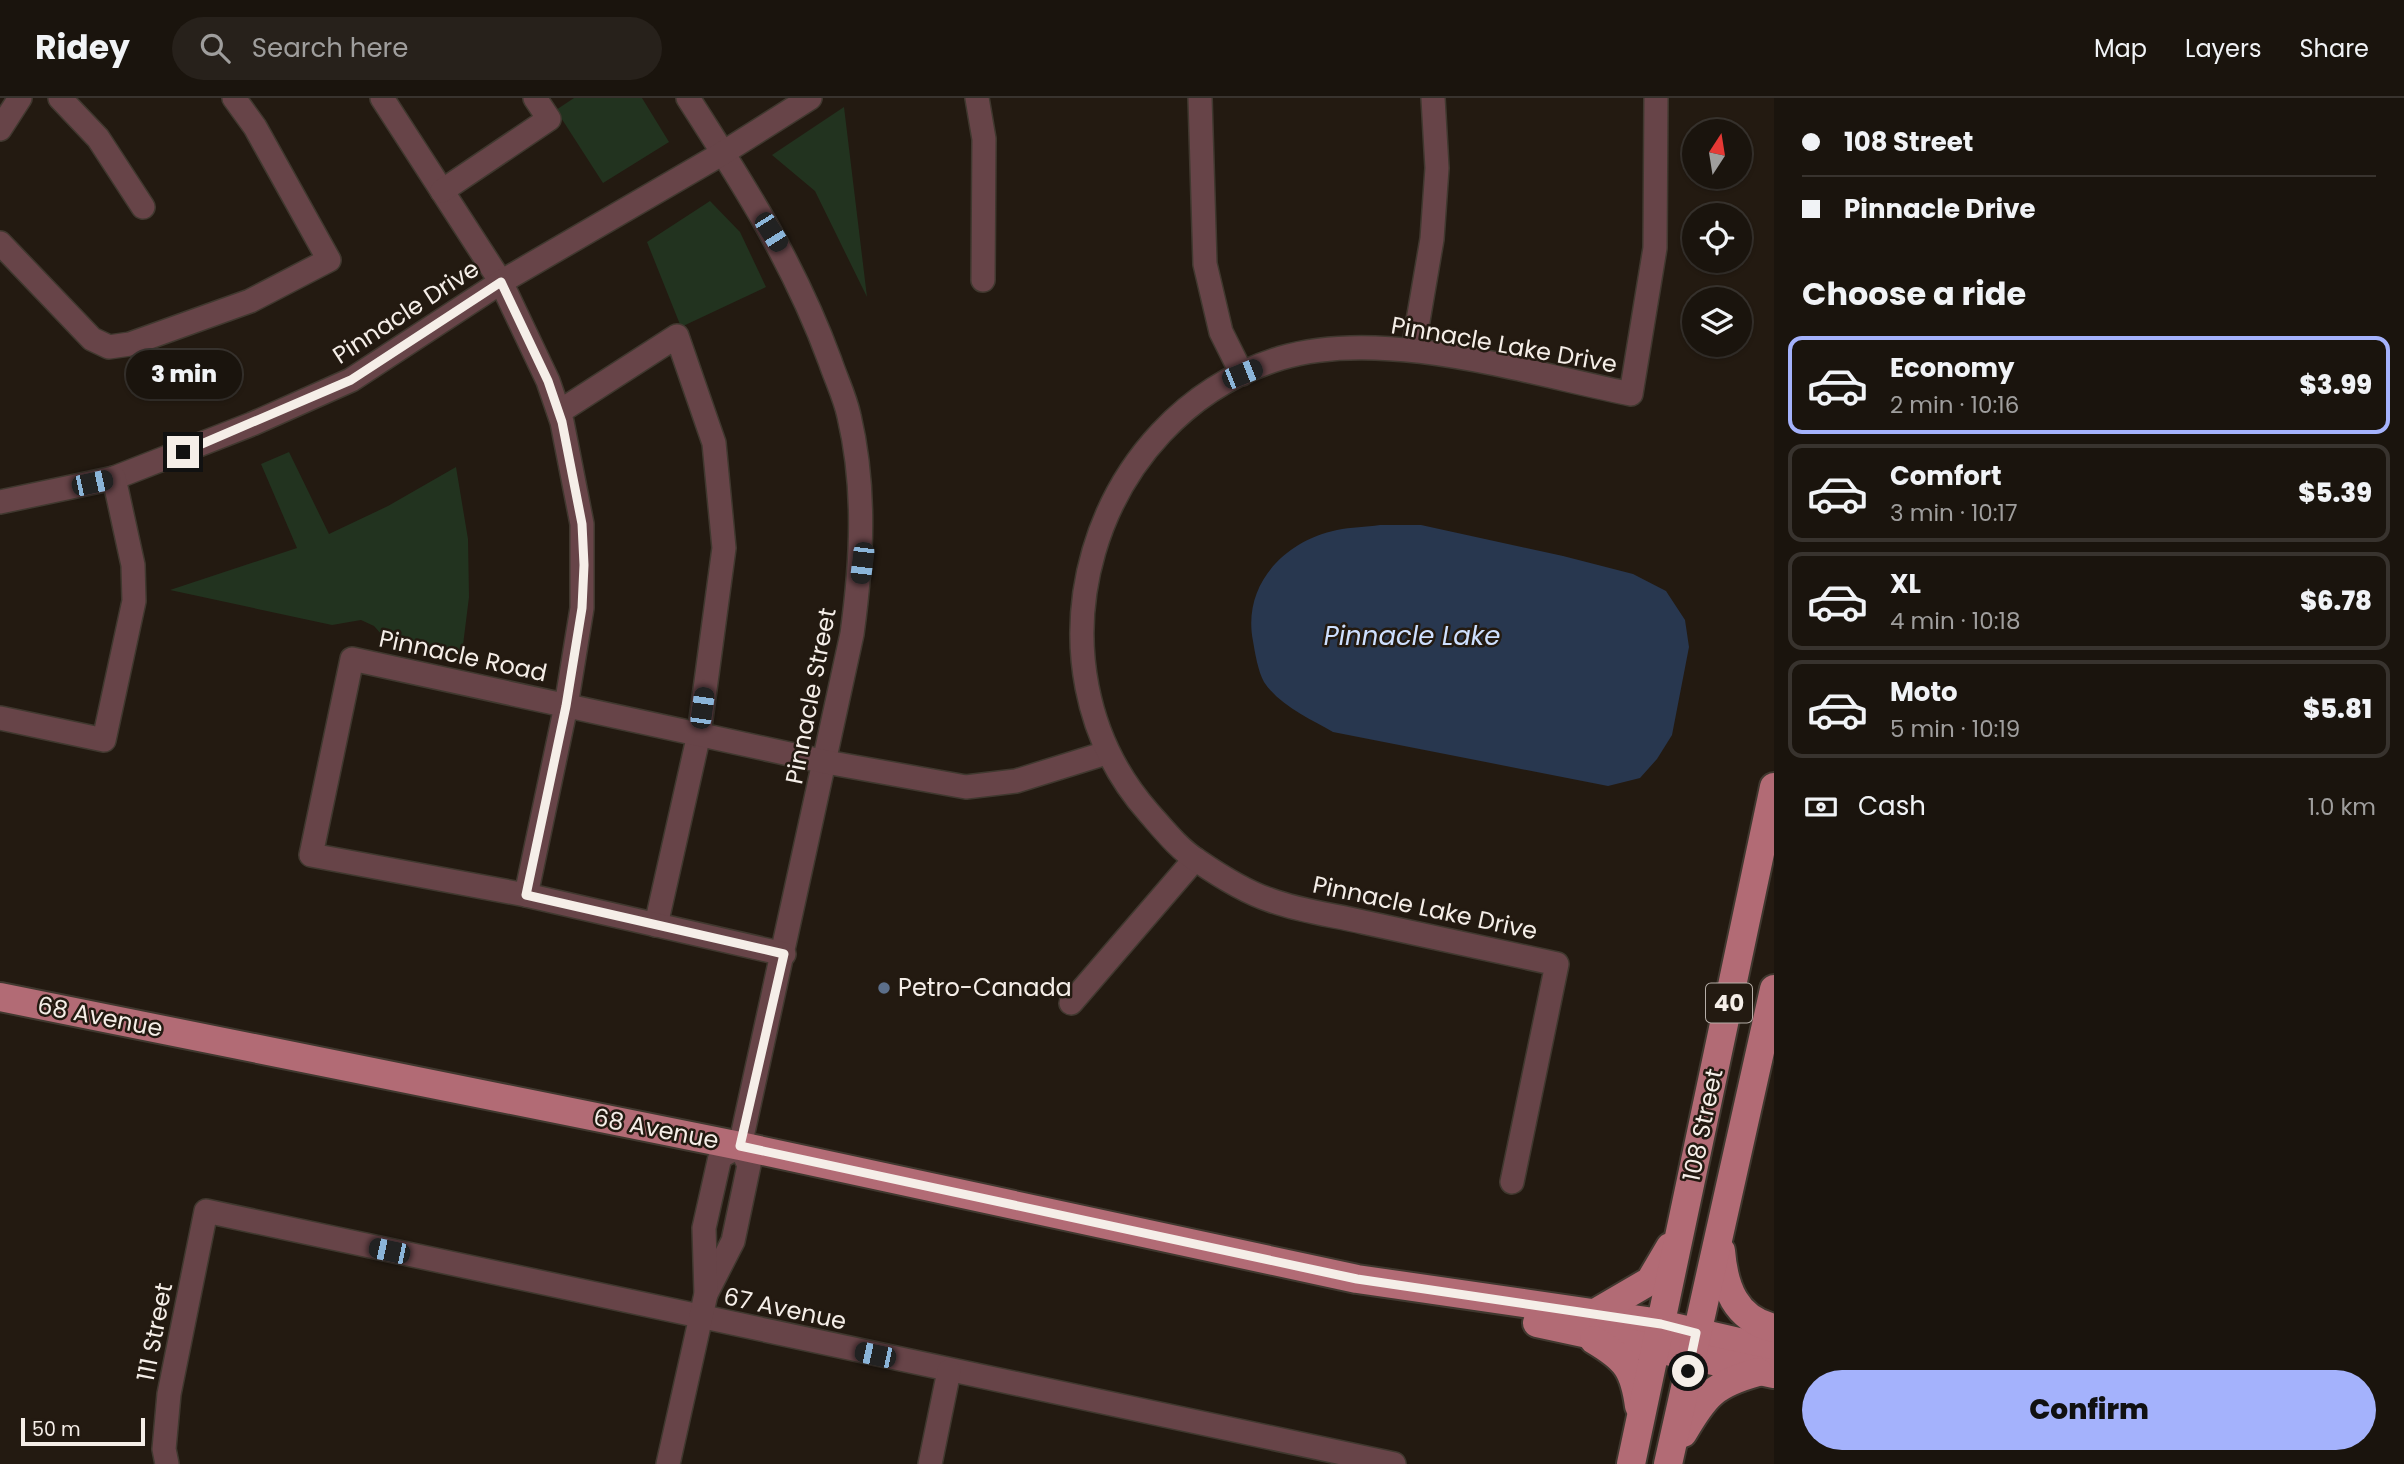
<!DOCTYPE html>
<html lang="en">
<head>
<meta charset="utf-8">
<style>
	:root { --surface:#1a140d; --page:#27211b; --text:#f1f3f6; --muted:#9f9e9d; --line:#38332e; --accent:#a4b2fc }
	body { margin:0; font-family:Poppins,sans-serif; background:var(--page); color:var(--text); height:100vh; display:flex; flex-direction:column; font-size:26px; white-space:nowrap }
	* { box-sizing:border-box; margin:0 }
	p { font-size:23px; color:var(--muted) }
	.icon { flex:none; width:38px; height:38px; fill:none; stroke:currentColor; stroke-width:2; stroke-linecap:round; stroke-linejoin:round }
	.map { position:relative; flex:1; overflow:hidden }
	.side { display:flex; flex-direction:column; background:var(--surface); width:630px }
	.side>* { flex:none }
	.top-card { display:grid; align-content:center; height:154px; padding:0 28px; background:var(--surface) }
	.needle { width:46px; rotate:12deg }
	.buttons { position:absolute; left:1682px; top:21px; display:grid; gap:14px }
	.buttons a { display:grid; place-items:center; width:70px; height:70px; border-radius:50%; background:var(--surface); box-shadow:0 2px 5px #0004,0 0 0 2px var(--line); font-size:35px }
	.scale { position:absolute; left:21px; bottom:18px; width:124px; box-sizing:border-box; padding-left:7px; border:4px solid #f5eee8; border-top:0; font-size:19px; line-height:24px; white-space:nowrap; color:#f5eee8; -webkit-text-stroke:5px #231a11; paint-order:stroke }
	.end { position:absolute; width:32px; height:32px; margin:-16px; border:9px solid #f5eee8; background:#111; box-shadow:0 0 0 4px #111 }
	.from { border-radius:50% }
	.bubble { position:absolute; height:49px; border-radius:24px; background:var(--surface); box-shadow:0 2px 5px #0004,0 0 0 2px var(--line); font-size:23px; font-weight:800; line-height:49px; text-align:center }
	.car { position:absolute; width:21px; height:42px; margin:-21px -10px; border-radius:9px; box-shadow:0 0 5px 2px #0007; background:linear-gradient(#222 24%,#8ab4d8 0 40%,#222 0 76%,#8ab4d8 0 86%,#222 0) }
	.top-card b { display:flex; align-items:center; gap:24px; height:66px; font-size:26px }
	.top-card b+b { border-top:2px solid var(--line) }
	.top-card i { width:18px; height:18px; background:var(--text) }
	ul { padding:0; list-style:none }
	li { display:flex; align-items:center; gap:21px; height:98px; margin:0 14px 10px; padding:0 14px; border:4px solid var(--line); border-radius:14px }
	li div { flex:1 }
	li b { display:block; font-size:26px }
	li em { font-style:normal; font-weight:800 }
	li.on { border-color:var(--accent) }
	li>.icon { width:63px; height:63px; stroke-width:1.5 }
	h2 { padding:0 28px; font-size:32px; line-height:84px }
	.pay { display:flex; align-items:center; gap:18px; height:77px; padding:0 28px; font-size:26px }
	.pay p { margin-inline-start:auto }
	.primary-button { display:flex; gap:14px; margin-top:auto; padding:14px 28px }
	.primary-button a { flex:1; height:80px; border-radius:42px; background:var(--accent); color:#111; font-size:28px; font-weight:800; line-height:80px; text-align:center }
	header { display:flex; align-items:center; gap:42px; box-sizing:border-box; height:98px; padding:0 35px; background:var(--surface); border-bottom:2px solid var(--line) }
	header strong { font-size:33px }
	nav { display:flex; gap:38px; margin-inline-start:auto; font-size:24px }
	.search { width:490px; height:63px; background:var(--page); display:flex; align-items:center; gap:18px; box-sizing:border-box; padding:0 24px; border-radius:38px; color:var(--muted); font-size:26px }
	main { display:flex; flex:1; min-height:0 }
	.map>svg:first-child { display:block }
	.green { fill:#22331f }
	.water { fill:#28374f }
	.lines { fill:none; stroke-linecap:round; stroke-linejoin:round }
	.minor-casing { stroke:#40382f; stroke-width:26 }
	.major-casing { stroke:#40382f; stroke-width:32 }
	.minor { stroke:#674448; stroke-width:23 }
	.major { stroke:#b26b75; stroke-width:28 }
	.route { stroke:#f5eee8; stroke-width:9 }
	.service-dot { fill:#5c6f8a; stroke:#231a11; stroke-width:2.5 }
	.labels { text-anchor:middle; stroke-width:5; stroke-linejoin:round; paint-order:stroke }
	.shield { fill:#231a11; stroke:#b6aea8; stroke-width:2 }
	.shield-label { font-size:23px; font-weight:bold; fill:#f5eee8 }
	.street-label { font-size:24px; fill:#f5eee8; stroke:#231a11 }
	.poi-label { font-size:24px; fill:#f5eee8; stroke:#231a11; text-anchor:start }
	.water-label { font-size:26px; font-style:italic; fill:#cee0ff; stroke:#231a11 }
</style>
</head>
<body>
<header>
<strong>Ridey</strong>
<div class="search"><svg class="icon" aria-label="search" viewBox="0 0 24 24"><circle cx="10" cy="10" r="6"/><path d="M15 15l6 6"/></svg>Search here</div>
<nav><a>Map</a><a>Layers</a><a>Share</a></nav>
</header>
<main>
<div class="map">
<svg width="1774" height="1366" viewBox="0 0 1774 1366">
	<rect width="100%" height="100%" fill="#231a11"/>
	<g class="green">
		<polygon points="574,0 642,0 669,44 603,85 556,12"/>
		<polygon points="844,9 867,199 815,93 772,57"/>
		<polygon points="710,103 740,134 766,189 681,229 647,144"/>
		<polygon points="289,354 329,436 388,408 456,369 468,441 469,499 462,555 383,538 374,528 361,522 332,527 170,492 297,450 261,366"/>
	</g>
	<path class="water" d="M1380,427H1421L1563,458L1633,476L1666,493L1685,522L1689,549L1672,637L1657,661L1640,680L1608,688L1333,634C1310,621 1279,607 1264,584C1258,573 1255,555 1253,543C1242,487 1284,443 1337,432C1351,429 1366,429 1380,427Z"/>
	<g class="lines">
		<defs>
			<g id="minor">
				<polyline points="60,0 98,40 143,109"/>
				<polyline points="382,0 501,184 548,283 562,324 582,426 582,510 566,608 526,797"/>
				<path d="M688,0C744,87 794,165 830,263C836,281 845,299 849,318C866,390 862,463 852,536L740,1048"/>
				<polyline points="977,0 984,41 983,182"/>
				<polyline points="1200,0 1205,166 1221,234 1242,276"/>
				<polyline points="0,31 20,0"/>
				<polyline points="442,93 549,21 535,0"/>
				<polyline points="0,145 92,241 109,249 130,246 250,203 329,162 255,29 234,0"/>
				<polyline points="1413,252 1432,141 1437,70 1433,0"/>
				<polyline points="559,314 677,238 714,345 724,450 699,636 656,827"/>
				<polyline points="0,404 114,380 252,326 351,282 501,184 723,55 810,0"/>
				<polyline points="0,620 104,642 134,503 133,467 114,380"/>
				<polyline points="784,856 526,797 311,757 352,561 826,664 966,689 1016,683 1106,655"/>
				<polyline points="1071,905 1195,761"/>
				<path d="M1512,1084L1557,866C1493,852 1428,838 1363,824C1333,817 1299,813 1270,802C1245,794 1220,778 1198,763C1179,751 1164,732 1149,715C1017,566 1090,318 1281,260C1384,229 1527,275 1631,296L1655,150L1656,0"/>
				<polyline points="706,1196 733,1143 749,1067 740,1048"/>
				<polyline points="167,1366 164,1351 169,1296 206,1113 1394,1366"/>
				<polyline points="668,1366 706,1196 704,1130 720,1059 740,1048"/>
				<polyline points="930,1366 949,1273"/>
			</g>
			<g id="major">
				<polyline points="0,899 740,1048 1357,1181 1647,1223 1774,1252"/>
				<path d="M1721,1153C1724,1189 1735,1221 1774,1230"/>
				<polyline points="1595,1215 1650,1183 1670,1149"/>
				<polyline points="1537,1225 1774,1276"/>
				<path d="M1594,1242C1626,1261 1634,1271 1639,1308"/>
				<path d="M1683,1335C1705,1297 1714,1286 1758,1274"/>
				<polyline points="1631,1366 1774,689"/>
				<polyline points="1668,1366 1774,891"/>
			</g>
		</defs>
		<use href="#minor" class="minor-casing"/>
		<use href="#major" class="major-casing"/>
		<use href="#minor" class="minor"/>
		<use href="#major" class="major"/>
	</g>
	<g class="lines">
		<polyline class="route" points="183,354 351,282 501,184 548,283 562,324 582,426 584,467 582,510 566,608 526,797 784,856 740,1048 1357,1181 1661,1226 1696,1235 1688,1273"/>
	</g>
	<circle class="service-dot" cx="884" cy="890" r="7"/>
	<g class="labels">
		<rect class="shield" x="1706" y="885.5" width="46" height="39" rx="5"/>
		<g class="shield-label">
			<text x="1729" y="913">40</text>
		</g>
		<g class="street-label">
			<text transform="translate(406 214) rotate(-33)" y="8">Pinnacle Drive</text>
			<text transform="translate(1504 247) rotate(10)" y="8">Pinnacle Lake Drive</text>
			<text transform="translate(463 558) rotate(12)" y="8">Pinnacle Road</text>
			<text transform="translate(811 598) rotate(-79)" y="8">Pinnacle Street</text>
			<text transform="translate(1425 810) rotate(12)" y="8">Pinnacle Lake Drive</text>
			<text transform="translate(100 919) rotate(11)" y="8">68 Avenue</text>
			<text transform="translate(1703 1027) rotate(-78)" y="8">108 Street</text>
			<text transform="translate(656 1031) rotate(11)" y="8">68 Avenue</text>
			<text transform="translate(785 1211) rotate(12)" y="8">67 Avenue</text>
			<text transform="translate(155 1234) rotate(-79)" y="8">111 Street</text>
		</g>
		<g class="poi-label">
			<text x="898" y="898">Petro-Canada</text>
		</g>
		<g class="water-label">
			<text x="1412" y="547">Pinnacle Lake</text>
		</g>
	</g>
</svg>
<div class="buttons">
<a><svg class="needle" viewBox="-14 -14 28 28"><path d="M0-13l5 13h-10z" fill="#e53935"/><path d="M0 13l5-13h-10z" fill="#9f9e9d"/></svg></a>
<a><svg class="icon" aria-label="locate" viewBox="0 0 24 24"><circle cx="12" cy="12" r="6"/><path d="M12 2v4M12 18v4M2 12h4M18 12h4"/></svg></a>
<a><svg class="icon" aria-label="layers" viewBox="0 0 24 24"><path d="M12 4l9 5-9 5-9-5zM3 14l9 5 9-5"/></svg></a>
</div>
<div class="scale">50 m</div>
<i class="end from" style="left:1688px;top:1273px"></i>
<i class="end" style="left:183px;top:354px"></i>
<div class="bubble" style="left:126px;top:252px;width:116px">3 min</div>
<i class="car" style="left:771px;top:134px;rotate:148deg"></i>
<i class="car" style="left:1242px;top:276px;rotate:68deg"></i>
<i class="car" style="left:92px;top:385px;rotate:78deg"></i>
<i class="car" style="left:862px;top:465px;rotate:187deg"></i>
<i class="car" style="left:702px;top:610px;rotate:8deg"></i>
<i class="car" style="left:389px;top:1153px;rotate:282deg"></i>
<i class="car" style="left:875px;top:1257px;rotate:282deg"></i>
</div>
<section class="side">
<div class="top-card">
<b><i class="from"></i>108 Street</b>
<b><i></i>Pinnacle Drive</b>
</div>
<h2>Choose a ride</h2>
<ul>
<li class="on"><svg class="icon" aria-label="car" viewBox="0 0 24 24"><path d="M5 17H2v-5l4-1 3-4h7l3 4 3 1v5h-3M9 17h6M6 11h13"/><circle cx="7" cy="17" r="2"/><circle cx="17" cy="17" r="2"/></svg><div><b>Economy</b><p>2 min · 10:16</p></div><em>$3.99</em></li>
<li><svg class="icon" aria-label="car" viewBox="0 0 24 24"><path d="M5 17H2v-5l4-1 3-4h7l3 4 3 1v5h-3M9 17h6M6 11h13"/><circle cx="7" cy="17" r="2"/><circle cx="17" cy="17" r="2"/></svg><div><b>Comfort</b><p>3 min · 10:17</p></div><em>$5.39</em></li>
<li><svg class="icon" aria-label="car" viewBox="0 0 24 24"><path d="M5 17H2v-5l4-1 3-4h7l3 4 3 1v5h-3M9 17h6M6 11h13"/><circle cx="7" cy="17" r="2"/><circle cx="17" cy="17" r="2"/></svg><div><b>XL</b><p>4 min · 10:18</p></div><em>$6.78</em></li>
<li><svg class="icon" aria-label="car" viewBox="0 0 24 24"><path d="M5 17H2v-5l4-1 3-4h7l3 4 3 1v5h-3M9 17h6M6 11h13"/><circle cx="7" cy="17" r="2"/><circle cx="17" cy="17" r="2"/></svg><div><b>Moto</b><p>5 min · 10:19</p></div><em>$5.81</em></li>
</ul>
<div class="pay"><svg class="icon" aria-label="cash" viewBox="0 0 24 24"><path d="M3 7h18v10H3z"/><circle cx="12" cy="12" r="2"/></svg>Cash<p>1.0 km</p></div>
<div class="primary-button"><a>Confirm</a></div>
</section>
</main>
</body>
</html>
